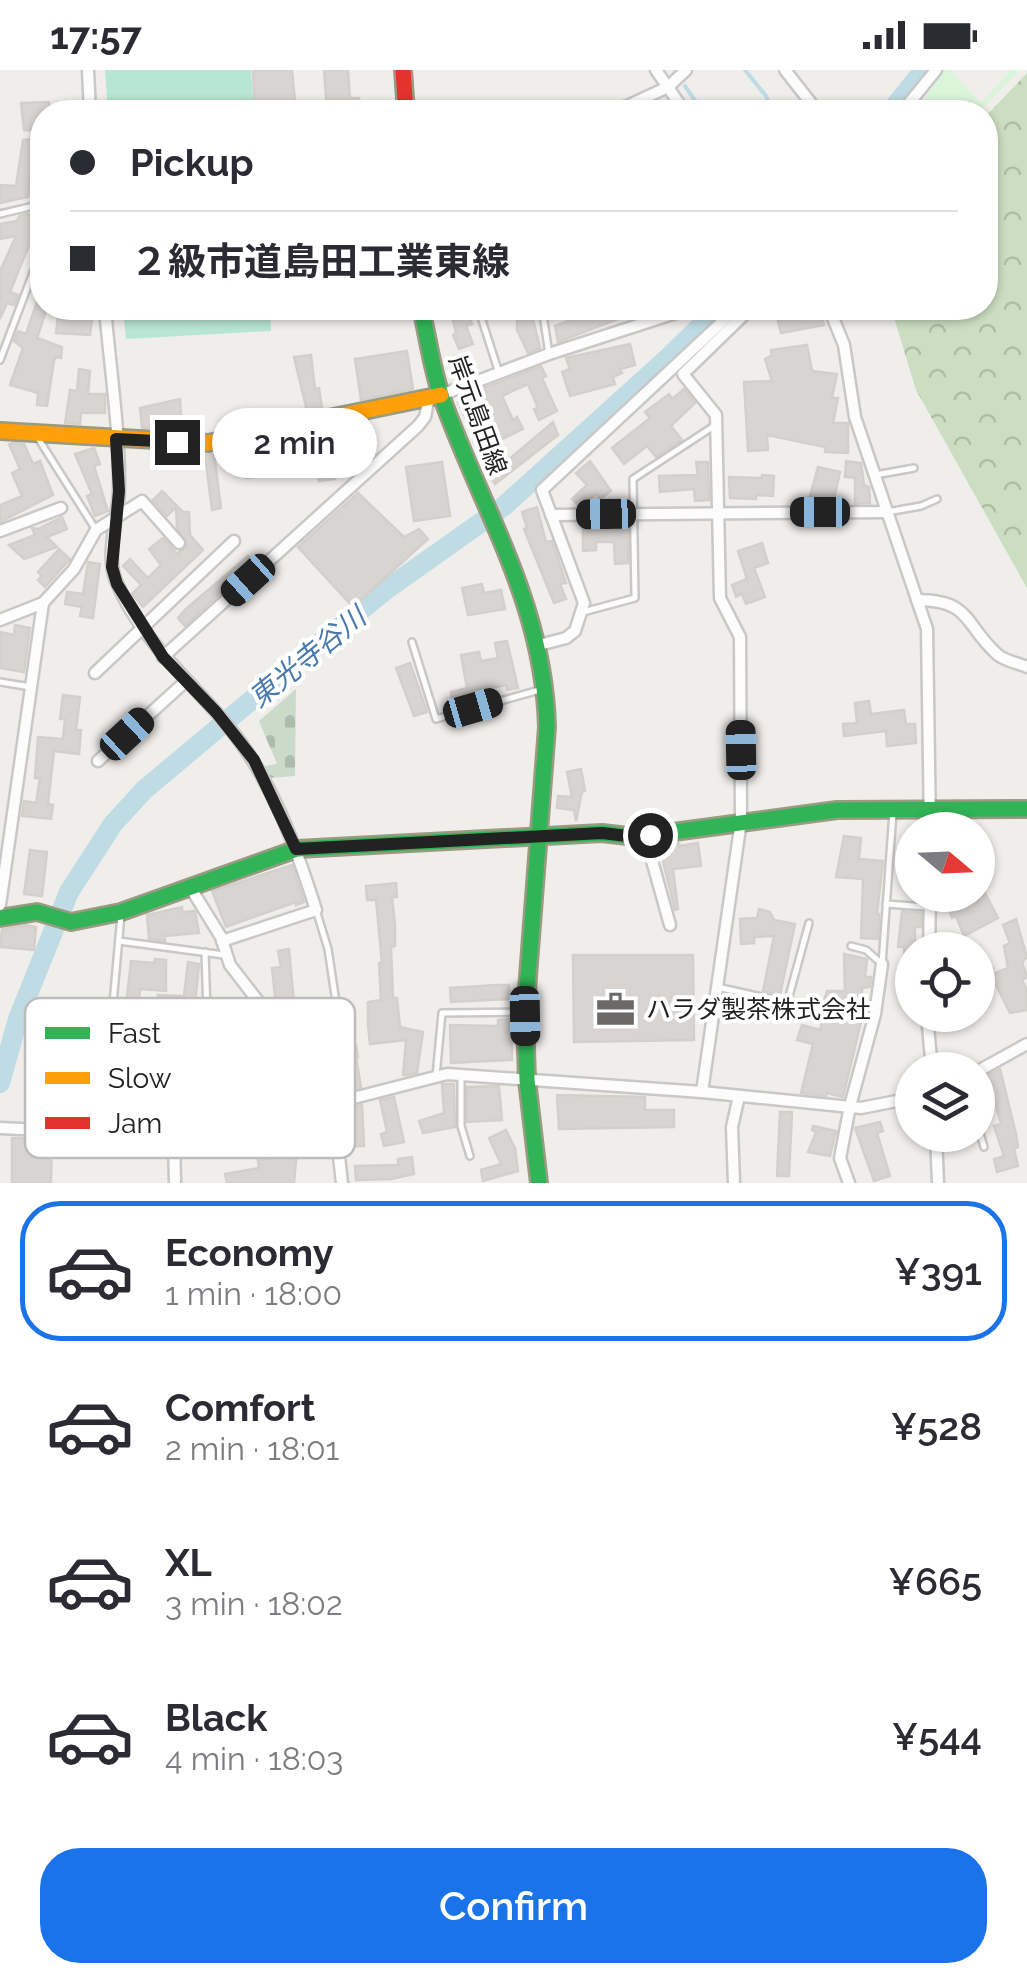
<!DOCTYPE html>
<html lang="en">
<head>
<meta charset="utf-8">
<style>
	:root { --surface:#fff; --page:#f7f7f7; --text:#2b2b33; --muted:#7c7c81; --line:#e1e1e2; --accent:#1a73e8 }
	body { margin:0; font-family:Raleway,"Noto Sans JP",sans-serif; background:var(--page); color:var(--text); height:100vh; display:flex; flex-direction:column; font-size:38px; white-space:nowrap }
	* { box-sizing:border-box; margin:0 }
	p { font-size:32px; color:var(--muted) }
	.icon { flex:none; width:55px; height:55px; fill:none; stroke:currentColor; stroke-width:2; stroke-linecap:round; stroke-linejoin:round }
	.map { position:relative; height:1113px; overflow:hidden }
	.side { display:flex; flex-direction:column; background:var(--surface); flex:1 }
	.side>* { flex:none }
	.hud { position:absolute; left:30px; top:30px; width:968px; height:220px; border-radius:40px; box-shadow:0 2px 8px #0004; display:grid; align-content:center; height:220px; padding:0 40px; background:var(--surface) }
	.needle { width:65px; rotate:109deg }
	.buttons { position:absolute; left:895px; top:742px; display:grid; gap:20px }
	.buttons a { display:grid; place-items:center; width:100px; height:100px; border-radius:50%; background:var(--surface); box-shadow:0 2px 8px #0004; font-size:50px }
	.end { position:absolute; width:45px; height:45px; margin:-22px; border:12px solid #222; background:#fff; box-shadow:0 0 0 5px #fff }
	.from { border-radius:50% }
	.bubble { position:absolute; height:70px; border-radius:35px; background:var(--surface); box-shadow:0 2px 8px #0004; font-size:32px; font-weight:600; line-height:70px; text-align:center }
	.car { position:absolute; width:30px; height:60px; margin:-30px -15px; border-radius:12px; box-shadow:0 0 8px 2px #0007; background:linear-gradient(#222 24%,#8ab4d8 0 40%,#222 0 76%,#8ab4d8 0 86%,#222 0) }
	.hud b { display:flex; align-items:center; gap:35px; height:95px; font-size:38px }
	.hud b+b { border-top:2px solid var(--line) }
	.hud i { width:25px; height:25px; background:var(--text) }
	ul { padding:18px 0 0; list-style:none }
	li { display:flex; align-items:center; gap:30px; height:140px; margin:0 20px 15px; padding:0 20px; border:5px solid transparent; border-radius:40px }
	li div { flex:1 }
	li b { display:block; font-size:38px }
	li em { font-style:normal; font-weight:600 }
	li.active { border-color:var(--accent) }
	li>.icon { width:90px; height:90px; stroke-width:1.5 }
	.action { display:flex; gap:20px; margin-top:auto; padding:20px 40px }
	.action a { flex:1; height:115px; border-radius:40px; background:var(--accent); color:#fff; font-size:40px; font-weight:600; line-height:115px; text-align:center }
	.status { display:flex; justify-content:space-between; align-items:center; height:70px; padding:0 50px; background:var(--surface); direction:ltr }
	.status svg { height:28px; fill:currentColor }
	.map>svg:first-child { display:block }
	.forest { fill:url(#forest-crowns) }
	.cemetery { fill:url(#cemetery-stones) }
	.park { fill:#daf5da }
	.pitch { fill:#b7e6d2 }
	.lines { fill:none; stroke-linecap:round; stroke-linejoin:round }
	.stream { stroke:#bfdbe3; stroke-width:4 }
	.river { stroke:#bfdbe3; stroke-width:20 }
	.building { fill:#d7d4d2; stroke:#d3d0cc; stroke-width:2.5 }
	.lane-casing { stroke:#c9c8c7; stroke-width:10 }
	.street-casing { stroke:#c9c8c7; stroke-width:15 }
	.fast-casing { stroke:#999a82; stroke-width:20 }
	.slow-casing { stroke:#999a82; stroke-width:20 }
	.jam-casing { stroke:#999a82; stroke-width:20 }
	.lane { stroke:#fdfcfc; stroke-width:5 }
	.street { stroke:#fdfcfc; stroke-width:10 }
	.fast { stroke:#30b455; stroke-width:15 }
	.slow { stroke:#ff9f0a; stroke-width:15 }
	.jam { stroke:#e5322d; stroke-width:15 }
	.route { stroke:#222; stroke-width:12 }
	.labels { text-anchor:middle; stroke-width:8; stroke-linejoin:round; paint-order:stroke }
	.street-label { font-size:25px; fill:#222; stroke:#fff }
	.poi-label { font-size:25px; fill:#222; stroke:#fff; text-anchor:start }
	.water-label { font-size:28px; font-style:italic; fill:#4a7aab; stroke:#fff }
	.key { fill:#fff; stroke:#bdbdbd; stroke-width:2.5 }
	.key-label { font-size:28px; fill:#222 }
</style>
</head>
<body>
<div class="status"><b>17:57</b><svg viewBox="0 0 49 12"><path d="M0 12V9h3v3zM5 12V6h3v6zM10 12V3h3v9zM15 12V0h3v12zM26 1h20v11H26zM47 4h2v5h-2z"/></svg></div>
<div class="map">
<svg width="1027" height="1113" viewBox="0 0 1027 1113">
	<defs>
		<pattern id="forest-crowns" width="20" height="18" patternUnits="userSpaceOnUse" patternTransform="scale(2.5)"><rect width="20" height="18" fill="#cbdec1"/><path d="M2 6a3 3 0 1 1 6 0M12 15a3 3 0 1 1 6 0" fill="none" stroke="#aebea6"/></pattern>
		<pattern id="cemetery-stones" width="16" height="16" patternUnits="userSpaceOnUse" patternTransform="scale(2.5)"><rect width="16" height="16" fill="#cadbca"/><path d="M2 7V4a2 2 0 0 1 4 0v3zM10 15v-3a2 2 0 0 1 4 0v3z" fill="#adbcad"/></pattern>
	</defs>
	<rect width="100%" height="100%" fill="#f0eeeb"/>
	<polygon class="forest" points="1027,3 1027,518 916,320 891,238 985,238 985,47"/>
	<polygon class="cemetery" points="296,619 295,706 269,708 264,696 277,694 259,651"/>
	<polygon class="park" points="944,0 950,0 981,33 1011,0 1020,0 979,42 940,42 924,29"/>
	<g class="pitch">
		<polygon points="105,0 251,0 254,42 108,42"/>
		<polygon points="123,238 270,238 271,261 126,269"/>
	</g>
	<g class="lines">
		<g class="stream">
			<polyline points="745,0 766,26 773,42"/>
			<polyline points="685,16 703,42"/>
		</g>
		<g class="river">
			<polyline points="890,42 924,0"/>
			<polyline points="0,1013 18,949 69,822 113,754 144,720 303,587 387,519 504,436 669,287 719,238"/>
		</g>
	</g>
	<g class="building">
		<polygon points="253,0 292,0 296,42 255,42"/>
		<polygon points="324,0 348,0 350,28 359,28 361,42 327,42"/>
		<polygon points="49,32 49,42 42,42 42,47 38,47 37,61 24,60 21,33"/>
		<polygon points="35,69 28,127 0,133 0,115 16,116 23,70"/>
		<polygon points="27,144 42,148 42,158 39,170 32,168 10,222 18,225 14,235 7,233 0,249 0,201 16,166 0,169 0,154 17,151 19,146"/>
		<polygon points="41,220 42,238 47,238 37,268 62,277 61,288 56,287 54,291 47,336 37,335 38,323 10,315 23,278 14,271 18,261 26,264"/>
		<polygon points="59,238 84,238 83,248 92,249 90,265 56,263"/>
		<polygon points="450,238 466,238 472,254 466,256 473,274 459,279 453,265 456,263"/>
		<polygon points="517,238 536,238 537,244 532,245 540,278 528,283 517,260"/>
		<polygon points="600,238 625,238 628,245 558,272 555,256"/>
		<polygon points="805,238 820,238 824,255 781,263 778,251 785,249 783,243"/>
		<polygon points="630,274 635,295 620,299 622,303 613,307 615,314 570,326 562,302 570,299 566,288"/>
		<polygon points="807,275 812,301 837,304 832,328 838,328 833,353 848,353 848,383 825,382 825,377 767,365 768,380 748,381 744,312 772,311 765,289 772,285 771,280"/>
		<polygon points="407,281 413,319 361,330 355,289"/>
		<polygon points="311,285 315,319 319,318 322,338 307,341 294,287"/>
		<polygon points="541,296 546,306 542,308 557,341 539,350 534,339 538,338 528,314 502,326 513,350 517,347 523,359 498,371 507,391 553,352 558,365 495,414 478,381 485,377 470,342 464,345 458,332 466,328 466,325"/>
		<polygon points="79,299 90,301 88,324 105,324 105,343 81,343 80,354 65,353 70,320 77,321"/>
		<polygon points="684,319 695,333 671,356 682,370 656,387 647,376 624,394 612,378 650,348 645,342 669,324 672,329"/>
		<polygon points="180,329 182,360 142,358 140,338"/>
		<polygon points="327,360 335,409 319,411 311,363"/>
		<polygon points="293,367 295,402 282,404 281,395 254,399 255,407 246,408 241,378 250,376 252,384 278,380 277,370"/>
		<polygon points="13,373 24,374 33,394 40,391 53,425 0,452 0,435 22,426 12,403 20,399 9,374"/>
		<polygon points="94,378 100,394 94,396 108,441 95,446 87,426 92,424 75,384"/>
		<polygon points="214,384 221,438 212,440 205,385"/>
		<polygon points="590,391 611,421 600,429 597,424 579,436 572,429 587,415 576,403"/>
		<polygon points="846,391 861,393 864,415 869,417 870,433 855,434 855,408 845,407"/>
		<polygon points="442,392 450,446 414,451 406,397"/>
		<polygon points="696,392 708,392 709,430 695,431 694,419 660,422 659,406 698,405"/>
		<polygon points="818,397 840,402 834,429 828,427 827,430 810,426"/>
		<polygon points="762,405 774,406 773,426 756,425 756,429 730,428 729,407 762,408"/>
		<polygon points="162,421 183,442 189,442 190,465 203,480 143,537 132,524 141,515 123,496 130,489 148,508 161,495 149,479 163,468 179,486 179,482 187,475 177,458 176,437 167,446 153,430"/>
		<polygon points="358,423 404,467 419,459 428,469 353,537 298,477"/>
		<polygon points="537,437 546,472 552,471 566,513 560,514 566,529 554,533 524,459 527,458 522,442"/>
		<polygon points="62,447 67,459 47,467 57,477 24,489 9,475 35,465 32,458 38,459"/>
		<polygon points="615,453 628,453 628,493 615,494 614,472 596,472 596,480 583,481 583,459 616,460"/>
		<polygon points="762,473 768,493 754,498 765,527 746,534 742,524 736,527 732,515 747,509 738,481"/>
		<polygon points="59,479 70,489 45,517 38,510 42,506 38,502"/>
		<polygon points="248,486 253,492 185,556 178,548 186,539"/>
		<polygon points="88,492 100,494 93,548 80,546 82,537 65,534 67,522 83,524"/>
		<polygon points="482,514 484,523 501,520 505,539 468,545 462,518"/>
		<polygon points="15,555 30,558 24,602 0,598 0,562 14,565"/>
		<polygon points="507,571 518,618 507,620 506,615 480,620 482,629 453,634 451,622 467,618 461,585 479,582 481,591 498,588 495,573"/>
		<polygon points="410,593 427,642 414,646 396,598"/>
		<polygon points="63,625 80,627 76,660 81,660 79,684 54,681 48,734 53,735 51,749 22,746 24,731 36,733 40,708 35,708 38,667 63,669 65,649 60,649"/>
		<polygon points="869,631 871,644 904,640 906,654 915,654 916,673 887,676 886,661 844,666 843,654 857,653 855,633"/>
		<polygon points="581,699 585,721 582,722 576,751 574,740 557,738 558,726 572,727 567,702"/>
		<polygon points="844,766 861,768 859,789 883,791 877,844 879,844 878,869 861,868 863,809 836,807"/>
		<polygon points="679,773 679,776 698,773 701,796 673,799 678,839 675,840 659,775"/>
		<polygon points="30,780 47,782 42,826 24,824"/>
		<polygon points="292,795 304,832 296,835 296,832 226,857 212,821"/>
		<polygon points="396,813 397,827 392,827 395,854 395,876 391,877 393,928 397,928 400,957 423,962 417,1003 406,1005 403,1005 406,970 370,974 368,955 368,932 381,930 379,893 382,893 376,830 367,830 366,816"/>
		<polygon points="985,823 998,848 964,866 956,846 952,848 948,836 961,830 963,834"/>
		<polygon points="182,837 182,842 195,841 199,863 165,866 165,871 149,869 147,845"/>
		<polygon points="759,839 770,842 774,850 795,854 780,925 763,921 774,866 754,867 754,873 741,874 740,849 757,848"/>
		<polygon points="902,841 921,843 921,857 915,857 915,871 912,871 912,904 905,904 904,877 898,877"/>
		<polygon points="1016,849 1027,887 1022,892 1027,907 1022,910 1027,920 1027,940 1010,943 991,905 1008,898 1004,876 1010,873 1003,855"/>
		<polygon points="25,855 36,857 34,880 0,877 2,859"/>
		<polygon points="289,879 294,933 276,935 272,898 281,897 278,881"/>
		<polygon points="844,884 867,889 865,907 871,907 870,917 862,918 862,934 823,934 827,921 845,921"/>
		<polygon points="573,885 693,885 694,970 574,972"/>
		<polygon points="155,889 166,890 166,921 140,919 133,977 117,976 119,953 124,953 131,891 154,893"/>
		<polygon points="188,892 199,894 194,945 167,955 185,955 182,982 202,984 200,1002 170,1002 171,995 149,992 158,925 184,926"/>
		<polygon points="496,915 509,915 509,929 451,932 450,918"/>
		<polygon points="338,938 353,975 356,975 358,987 356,987 361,1017 351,1020 341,974 309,983 288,953"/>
		<polygon points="823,947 861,952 843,1027 827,1023 826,1026 801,1023 813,974 797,970 802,955 820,960"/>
		<polygon points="511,949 512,990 451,993 450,955 498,956 498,950"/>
		<polygon points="1000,999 1016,1064 1018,1077 1014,1079 1018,1096 997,1102 994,1089 1004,1086 994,1056 1001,1054 991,1018 978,1023 978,1010"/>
		<polygon points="442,1014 454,1014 455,1057 423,1063 419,1051 444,1043"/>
		<polygon points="499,1016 502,1050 467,1052 467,1017"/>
		<polygon points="557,1025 645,1027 645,1040 674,1040 674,1057 559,1059"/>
		<polygon points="394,1027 404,1072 384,1076 381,1064 387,1062 380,1030"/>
		<polygon points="362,1035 364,1076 351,1076 346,1039"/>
		<polygon points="780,1042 792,1042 789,1106 777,1106"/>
		<polygon points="880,1052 883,1061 877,1063 890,1106 874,1111 855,1058"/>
		<polygon points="294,1056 298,1069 294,1113 227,1113 225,1104 259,1098 258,1090 284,1086 280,1058"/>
		<polygon points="813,1056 836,1061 830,1086 808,1082 816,1062 812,1060"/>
		<polygon points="506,1060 515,1078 518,1101 483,1111 481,1100 501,1094 489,1068"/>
		<polygon points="12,1068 52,1069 51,1113 12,1113"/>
		<polygon points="412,1087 414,1104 392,1109 356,1110 355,1096 398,1095 398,1089"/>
	</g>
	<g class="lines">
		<defs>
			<g id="lane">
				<polyline points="0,144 42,134"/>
				<polyline points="542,238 549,284"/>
				<polyline points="482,250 499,303"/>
				<polyline points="0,290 42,179"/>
				<polyline points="38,368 96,460"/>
				<polyline points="875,405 914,398"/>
				<polyline points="887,442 921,436 937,429"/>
				<polyline points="583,542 635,528 633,409 714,356"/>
				<polyline points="412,572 436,649 543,619"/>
				<polyline points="0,612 31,617"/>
				<polyline points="886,834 927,837"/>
				<polyline points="119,871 224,885"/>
				<polyline points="851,876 866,880 882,894"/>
				<polyline points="882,894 893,742"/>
				<polyline points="978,903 989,899"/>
				<polyline points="717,917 820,940 871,947"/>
				<polyline points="788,930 809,853"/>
				<polyline points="276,950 336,932 328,879 317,843"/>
				<polyline points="210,982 256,973"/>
				<polyline points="461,1005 461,1056 470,1086"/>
				<polyline points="436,1006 442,943 523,942"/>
				<polyline points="978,1057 984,1077"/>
				<polyline points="68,1059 77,957"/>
				<polyline points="119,1064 126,1005 108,989 121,845"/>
				<polyline points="174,1064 185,1018 203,1011 209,1002 205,882"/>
			</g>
			<g id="street">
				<polyline points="88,0 90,42"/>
				<polyline points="656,0 685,42"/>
				<polyline points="785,0 818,42"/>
				<polyline points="614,42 668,17 686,0"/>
				<polyline points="902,42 936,0"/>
				<path d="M105,238C110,298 120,360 119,420C118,449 105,484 116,511C141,572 192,611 232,661C273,713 296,777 316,840L222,871"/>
				<polyline points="829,238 844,275 855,347 927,559 930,760"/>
				<polyline points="441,325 549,284 691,238"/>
				<polyline points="551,445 887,442"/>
				<polyline points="0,461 61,438"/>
				<path d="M917,530C972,530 964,555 998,585C1005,591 1018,593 1027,597"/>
				<polyline points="0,550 43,533 74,499 96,460 142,431 179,473"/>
				<polyline points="539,575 566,568 575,561 584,533 542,420 737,238"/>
				<polyline points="163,587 418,356 425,347 429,327"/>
				<polyline points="95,603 234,471"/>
				<polyline points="98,691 186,611"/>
				<polyline points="650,765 651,787 670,855"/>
				<polyline points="190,817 221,867 230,895 327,1020 333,1033 342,1113"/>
				<polyline points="0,835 43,533"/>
				<polyline points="929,880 930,825"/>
				<polyline points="927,945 932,1000"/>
				<polyline points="978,1001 1027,974"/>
				<polyline points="702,1022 741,751 740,567 720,528 716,345 683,304 751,238"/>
				<polyline points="0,1058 165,1066 217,1063 447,1004 702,1022 861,1038 912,1028"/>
				<polyline points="936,1065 938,1113"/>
				<polyline points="174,1066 175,1113"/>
				<polyline points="734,1113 732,1057 739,1026"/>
				<polyline points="849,1113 840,1088 850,1036 875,944 882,894"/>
			</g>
			<g id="fast">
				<path d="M421,238C428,268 432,300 442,328C483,442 544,533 547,657L525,946L527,1010L539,1113"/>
				<polyline points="0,848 37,842 71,852 121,842 297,779 602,763 636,767 837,740 1027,739"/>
			</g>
			<polyline id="slow" points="0,361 208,373 441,325"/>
			<polyline id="jam" points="403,0 406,42"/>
		</defs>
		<use href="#lane" class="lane-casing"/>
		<use href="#street" class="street-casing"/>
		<use href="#fast" class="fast-casing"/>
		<use href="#slow" class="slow-casing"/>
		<use href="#jam" class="jam-casing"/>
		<use href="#lane" class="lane"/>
		<use href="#street" class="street"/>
		<use href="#fast" class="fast"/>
		<use href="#slow" class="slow"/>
		<use href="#jam" class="jam"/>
	</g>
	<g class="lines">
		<polyline class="route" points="177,372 116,369 119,421 112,497 117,514 163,587 216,642 254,690 296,779 602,763 636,767 650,765"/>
	</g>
	<defs>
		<symbol id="office-bare" viewBox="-9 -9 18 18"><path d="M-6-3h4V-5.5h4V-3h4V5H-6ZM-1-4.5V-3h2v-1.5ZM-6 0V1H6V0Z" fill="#6a6968" stroke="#fff" stroke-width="2.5" paint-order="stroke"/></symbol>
	</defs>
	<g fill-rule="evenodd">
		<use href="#office-bare" x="588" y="912" width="55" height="55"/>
	</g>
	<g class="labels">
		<g class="street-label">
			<text transform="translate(478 345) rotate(70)" y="9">岸元島田線</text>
		</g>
		<g class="poi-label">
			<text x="646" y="948">ハラダ製茶株式会社</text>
		</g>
		<g class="water-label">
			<text transform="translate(307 587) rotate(-39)" y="10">東光寺谷川</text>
		</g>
	</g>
	<rect x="25" y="928" width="330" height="160" rx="15" class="key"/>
	<rect x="45" y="957" width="45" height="12" fill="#30b455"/>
	<rect x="45" y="1002" width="45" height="12" fill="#ff9f0a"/>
	<rect x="45" y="1047" width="45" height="12" fill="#e5322d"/>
	<g class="key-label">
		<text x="108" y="973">Fast</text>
		<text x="108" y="1018">Slow</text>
		<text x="108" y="1063">Jam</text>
	</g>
</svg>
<div class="buttons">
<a><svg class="needle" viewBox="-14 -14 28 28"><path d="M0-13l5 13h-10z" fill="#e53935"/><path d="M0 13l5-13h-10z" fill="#7c7c81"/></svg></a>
<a><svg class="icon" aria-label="locate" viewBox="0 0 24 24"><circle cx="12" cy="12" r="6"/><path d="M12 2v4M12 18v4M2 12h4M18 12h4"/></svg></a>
<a><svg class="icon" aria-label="layers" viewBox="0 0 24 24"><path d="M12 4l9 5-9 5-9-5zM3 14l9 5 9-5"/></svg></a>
</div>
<i class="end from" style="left:650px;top:765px"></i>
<i class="end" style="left:177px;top:372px"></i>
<div class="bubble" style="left:212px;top:338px;width:165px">2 min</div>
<i class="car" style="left:820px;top:442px;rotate:270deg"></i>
<i class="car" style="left:606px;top:444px;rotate:269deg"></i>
<i class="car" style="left:248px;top:510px;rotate:228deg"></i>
<i class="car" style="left:473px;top:638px;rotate:74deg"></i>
<i class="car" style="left:127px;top:664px;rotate:47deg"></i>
<i class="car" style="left:741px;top:680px;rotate:359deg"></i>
<i class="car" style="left:525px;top:946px;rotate:179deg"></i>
<div class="hud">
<b><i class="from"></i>Pickup</b>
<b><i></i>２級市道島田工業東線</b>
</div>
</div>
<section class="side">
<ul>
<li class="active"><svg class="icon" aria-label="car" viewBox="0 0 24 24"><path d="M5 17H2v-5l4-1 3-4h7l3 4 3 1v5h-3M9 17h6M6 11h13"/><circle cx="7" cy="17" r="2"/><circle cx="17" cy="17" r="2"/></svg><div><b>Economy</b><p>1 min · 18:00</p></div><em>¥391</em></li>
<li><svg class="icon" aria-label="car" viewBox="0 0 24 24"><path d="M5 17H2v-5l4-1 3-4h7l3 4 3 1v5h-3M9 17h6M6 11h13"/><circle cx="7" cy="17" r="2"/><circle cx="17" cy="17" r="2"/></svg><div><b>Comfort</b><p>2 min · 18:01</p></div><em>¥528</em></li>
<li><svg class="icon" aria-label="car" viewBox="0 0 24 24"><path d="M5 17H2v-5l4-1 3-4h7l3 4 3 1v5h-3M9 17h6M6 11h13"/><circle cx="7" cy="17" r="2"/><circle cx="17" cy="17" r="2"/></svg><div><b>XL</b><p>3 min · 18:02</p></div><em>¥665</em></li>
<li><svg class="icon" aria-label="car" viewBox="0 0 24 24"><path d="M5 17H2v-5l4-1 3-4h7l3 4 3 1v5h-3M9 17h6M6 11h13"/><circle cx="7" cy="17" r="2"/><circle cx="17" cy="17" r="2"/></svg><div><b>Black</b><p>4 min · 18:03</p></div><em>¥544</em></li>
</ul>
<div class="action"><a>Confirm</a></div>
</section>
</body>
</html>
